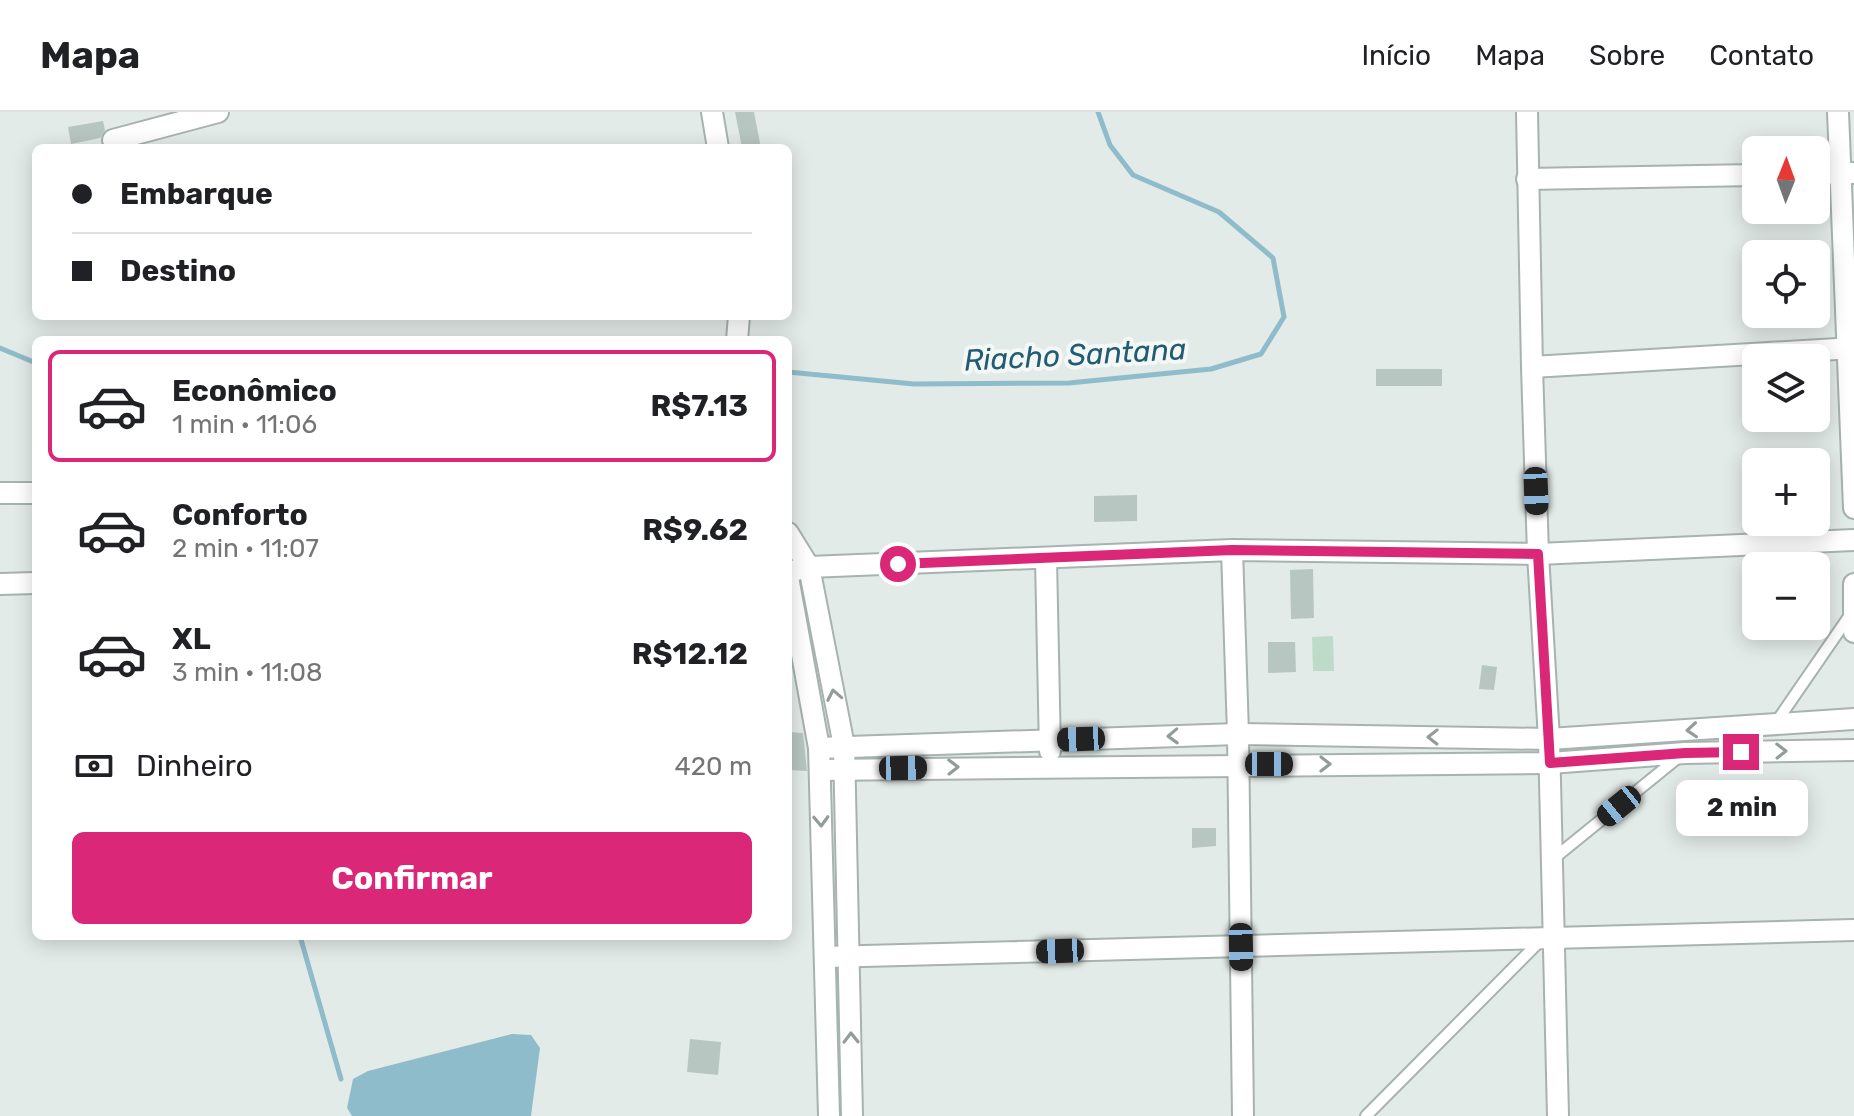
<!DOCTYPE html>
<html lang="pt">
<head>
<meta charset="utf-8">
<style>
	:root { --surface:#fff; --page:#f2f2f2; --text:#202124; --muted:#757577; --line:#e0e0e0; --accent:#db2777 }
	body { margin:0; font-family:Rubik,sans-serif; background:var(--page); color:var(--text); height:100vh; display:flex; flex-direction:column; font-size:30px; white-space:nowrap }
	* { box-sizing:border-box; margin:0 }
	p { font-size:26px; color:var(--muted) }
	.icon { flex:none; width:44px; height:44px; fill:none; stroke:currentColor; stroke-width:2; stroke-linecap:round; stroke-linejoin:round }
	.map { position:relative; flex:1; overflow:hidden }
	.details { position:absolute; left:32px; top:224px; width:760px; height:604px; display:flex; flex-direction:column; background:var(--surface); border-radius:12px; box-shadow:0 4px 20px #0003 }
	.details>* { flex:none }
	.guide { position:absolute; left:32px; top:32px; width:760px; height:176px; border-radius:12px; box-shadow:0 4px 20px #0003; display:grid; align-content:center; height:176px; padding:0 40px; background:var(--surface) }
	.needle { width:52px; rotate:1deg }
	.buttons { position:absolute; left:1742px; top:24px; display:grid; gap:16px }
	.buttons a { display:grid; place-items:center; width:88px; height:88px; border-radius:12px; background:var(--surface); box-shadow:0 4px 20px #0003; font-size:40px }
	.end { position:absolute; width:36px; height:36px; margin:-18px; border:10px solid #db2777; background:#fff; box-shadow:0 0 0 4px #fff }
	.from { border-radius:50% }
	.bubble { position:absolute; height:56px; border-radius:12px; background:var(--surface); box-shadow:0 4px 20px #0003; font-size:26px; font-weight:700; line-height:56px; text-align:center }
	.car { position:absolute; width:24px; height:48px; margin:-24px -12px; border-radius:10px; box-shadow:0 0 6px 2px #0007; background:linear-gradient(#222 24%,#8ab4d8 0 40%,#222 0 76%,#8ab4d8 0 86%,#222 0) }
	.guide b { display:flex; align-items:center; gap:28px; height:76px; font-size:30px }
	.guide b+b { border-top:2px solid var(--line) }
	.guide i { width:20px; height:20px; background:var(--text) }
	ul { padding:14px 0 0; list-style:none }
	li { display:flex; align-items:center; gap:24px; height:112px; margin:0 16px 12px; padding:0 24px; border:4px solid transparent; border-radius:12px }
	li div { flex:1 }
	li b { display:block; font-size:30px }
	li em { font-style:normal; font-weight:700 }
	li.active { border-color:var(--accent) }
	li>.icon { width:72px; height:72px; stroke-width:1.5 }
	.pay { display:flex; align-items:center; gap:20px; height:88px; padding:0 40px; font-size:30px }
	.pay p { margin-inline-start:auto }
	.button { display:flex; gap:16px; margin-top:auto; padding:16px 40px }
	.button a { flex:1; height:92px; border-radius:12px; background:var(--accent); color:#fff; font-size:32px; font-weight:700; line-height:92px; text-align:center }
	header { display:flex; align-items:center; gap:48px; box-sizing:border-box; height:112px; padding:0 40px; background:var(--surface); border-bottom:2px solid var(--line) }
	header strong { font-size:38px }
	nav { display:flex; gap:44px; margin-inline-start:auto; font-size:28px }
	.map>svg:first-child { display:block }
	.green { fill:#bddbc8 }
	.water { fill:#8fbccb }
	.lines { fill:none; stroke-linecap:round; stroke-linejoin:round }
	.stream { stroke:#8fbccb; stroke-width:5 }
	.building { fill:#b8c6c2 }
	.lane-casing { stroke:#a6b3af; stroke-width:14 }
	.street-casing { stroke:#a6b3af; stroke-width:24 }
	.lane { stroke:#fff; stroke-width:10 }
	.street { stroke:#fff; stroke-width:20 }
	.oneway { stroke:#929d9b }
	.route { stroke:#db2777; stroke-width:10 }
	.labels { text-anchor:middle; stroke-width:8; stroke-linejoin:round; paint-order:stroke }
	.water-label { font-size:30px; font-style:italic; fill:#235c72; stroke:#f3f8f6 }
</style>
</head>
<body>
<header>
<strong>Mapa</strong>
<nav><a>Início</a><a>Mapa</a><a>Sobre</a><a>Contato</a></nav>
</header>
<div class="map">
<svg width="1854" height="1004" viewBox="0 0 1854 1004">
	<rect width="100%" height="100%" fill="#e3ebe8"/>
	<polygon class="green" points="1333,524 1334,559 1313,559 1312,525"/>
	<polygon class="water" points="512,922 531,923 540,936 531,1004 352,1004 347,996 353,967 368,959"/>
	<g class="lines">
		<g class="stream">
			<polyline points="0,236 36,251"/>
			<polyline points="788,260 914,272 1069,271 1211,257 1261,242 1284,205 1273,146 1219,100 1133,63 1110,33 1098,0"/>
			<polyline points="300,824 341,967"/>
		</g>
	</g>
	<g class="building">
		<polygon points="735,0 754,0 761,36 742,36"/>
		<polygon points="103,9 105,18 100,26 71,32 68,15"/>
		<rect x="1376" y="257" width="66" height="17"/>
		<polygon points="1137,383 1137,409 1094,410 1094,384"/>
		<polygon points="1313,457 1314,506 1291,507 1290,458"/>
		<polygon points="1268,530 1295,530 1296,560 1268,561"/>
		<polygon points="1482,553 1497,555 1494,578 1479,577"/>
		<polygon points="788,620 803,621 807,659 788,658"/>
		<polygon points="1192,716 1216,716 1216,734 1192,736"/>
		<polygon points="690,927 721,930 718,963 687,960"/>
	</g>
	<g class="lines">
		<defs>
			<g id="lane">
				<polyline points="1775,612 1850,503"/>
				<polyline points="1553,747 1680,644"/>
				<polyline points="1366,1004 1542,827"/>
			</g>
			<g id="street">
				<polyline points="712,0 718,36"/>
				<polyline points="1527,0 1532,255 1538,442 1549,627 1558,1004"/>
				<polyline points="1838,0 1854,396"/>
				<polyline points="113,28 218,0"/>
				<polyline points="1816,62 1854,61"/>
				<polyline points="1527,67 1756,63"/>
				<polyline points="737,228 739,204"/>
				<polyline points="1532,255 1854,236"/>
				<polyline points="0,381 36,381"/>
				<polyline points="788,421 809,455 844,634 852,1004"/>
				<polyline points="1232,438 1238,622 1243,1004"/>
				<polyline points="1046,447 1050,639"/>
				<polyline points="788,460 809,455 1232,438 1538,442 1854,428"/>
				<polyline points="788,465 819,636 829,1004"/>
				<polyline points="0,472 36,471"/>
				<polyline points="1854,472 1854,520"/>
				<polyline points="819,636 1238,622 1549,627 1854,607"/>
				<polyline points="820,658 1550,651 1685,641 1854,638"/>
				<polyline points="825,845 1854,818"/>
			</g>
		</defs>
		<use href="#lane" class="lane-casing"/>
		<use href="#street" class="street-casing"/>
		<use href="#lane" class="lane"/>
		<use href="#street" class="street"/>
	</g>
	<defs><path id="oneway-chevron" d="M-2-3.5L2.5 0L-2 3.5" fill="none" stroke-width="1.6" stroke-linecap="round" stroke-linejoin="round" transform="scale(2)"/></defs>
	<g class="oneway">
		<use href="#oneway-chevron" transform="translate(834 583) rotate(-101)"/>
		<use href="#oneway-chevron" transform="translate(1692 618) rotate(176)"/>
		<use href="#oneway-chevron" transform="translate(1173 624) rotate(178)"/>
		<use href="#oneway-chevron" transform="translate(1433 625) rotate(-179)"/>
		<use href="#oneway-chevron" transform="translate(1781 639) rotate(-1)"/>
		<use href="#oneway-chevron" transform="translate(1325 652)"/>
		<use href="#oneway-chevron" transform="translate(953 655) rotate(-1)"/>
		<use href="#oneway-chevron" transform="translate(821 709) rotate(88)"/>
		<use href="#oneway-chevron" transform="translate(851 926) rotate(-91)"/>
	</g>
	<g class="lines">
		<polyline class="route" points="898,452 1232,438 1538,442 1550,651 1685,641 1741,640"/>
	</g>
	<g class="labels">
		<g class="water-label">
			<text transform="translate(1075 243) rotate(-3)" y="10">Riacho Santana</text>
		</g>
	</g>
</svg>
<div class="buttons">
<a><svg class="needle" viewBox="-14 -14 28 28"><path d="M0-13l5 13h-10z" fill="#e53935"/><path d="M0 13l5-13h-10z" fill="#757577"/></svg></a>
<a><svg class="icon" aria-label="locate" viewBox="0 0 24 24"><circle cx="12" cy="12" r="6"/><path d="M12 2v4M12 18v4M2 12h4M18 12h4"/></svg></a>
<a><svg class="icon" aria-label="layers" viewBox="0 0 24 24"><path d="M12 4l9 5-9 5-9-5zM3 14l9 5 9-5"/></svg></a>
<a>+</a>
<a>−</a>
</div>
<i class="end from" style="left:898px;top:452px"></i>
<i class="end" style="left:1741px;top:640px"></i>
<div class="bubble" style="left:1676px;top:668px;width:132px">2 min</div>
<i class="car" style="left:1536px;top:379px;rotate:178deg"></i>
<i class="car" style="left:1081px;top:627px;rotate:268deg"></i>
<i class="car" style="left:1269px;top:652px;rotate:90deg"></i>
<i class="car" style="left:903px;top:656px;rotate:89deg"></i>
<i class="car" style="left:1619px;top:694px;rotate:231deg"></i>
<i class="car" style="left:1241px;top:835px;rotate:179deg"></i>
<i class="car" style="left:1060px;top:839px;rotate:268deg"></i>
<div class="guide">
<b><i class="from"></i>Embarque</b>
<b><i></i>Destino</b>
</div>
<section class="details">
<ul>
<li class="active"><svg class="icon" aria-label="car" viewBox="0 0 24 24"><path d="M5 17H2v-5l4-1 3-4h7l3 4 3 1v5h-3M9 17h6M6 11h13"/><circle cx="7" cy="17" r="2"/><circle cx="17" cy="17" r="2"/></svg><div><b>Econômico</b><p>1 min · 11:06</p></div><em>R$7.13</em></li>
<li><svg class="icon" aria-label="car" viewBox="0 0 24 24"><path d="M5 17H2v-5l4-1 3-4h7l3 4 3 1v5h-3M9 17h6M6 11h13"/><circle cx="7" cy="17" r="2"/><circle cx="17" cy="17" r="2"/></svg><div><b>Conforto</b><p>2 min · 11:07</p></div><em>R$9.62</em></li>
<li><svg class="icon" aria-label="car" viewBox="0 0 24 24"><path d="M5 17H2v-5l4-1 3-4h7l3 4 3 1v5h-3M9 17h6M6 11h13"/><circle cx="7" cy="17" r="2"/><circle cx="17" cy="17" r="2"/></svg><div><b>XL</b><p>3 min · 11:08</p></div><em>R$12.12</em></li>
</ul>
<div class="pay"><svg class="icon" aria-label="cash" viewBox="0 0 24 24"><path d="M3 7h18v10H3z"/><circle cx="12" cy="12" r="2"/></svg>Dinheiro<p>420 m</p></div>
<div class="button"><a>Confirmar</a></div>
</section>
</div>
</body>
</html>
